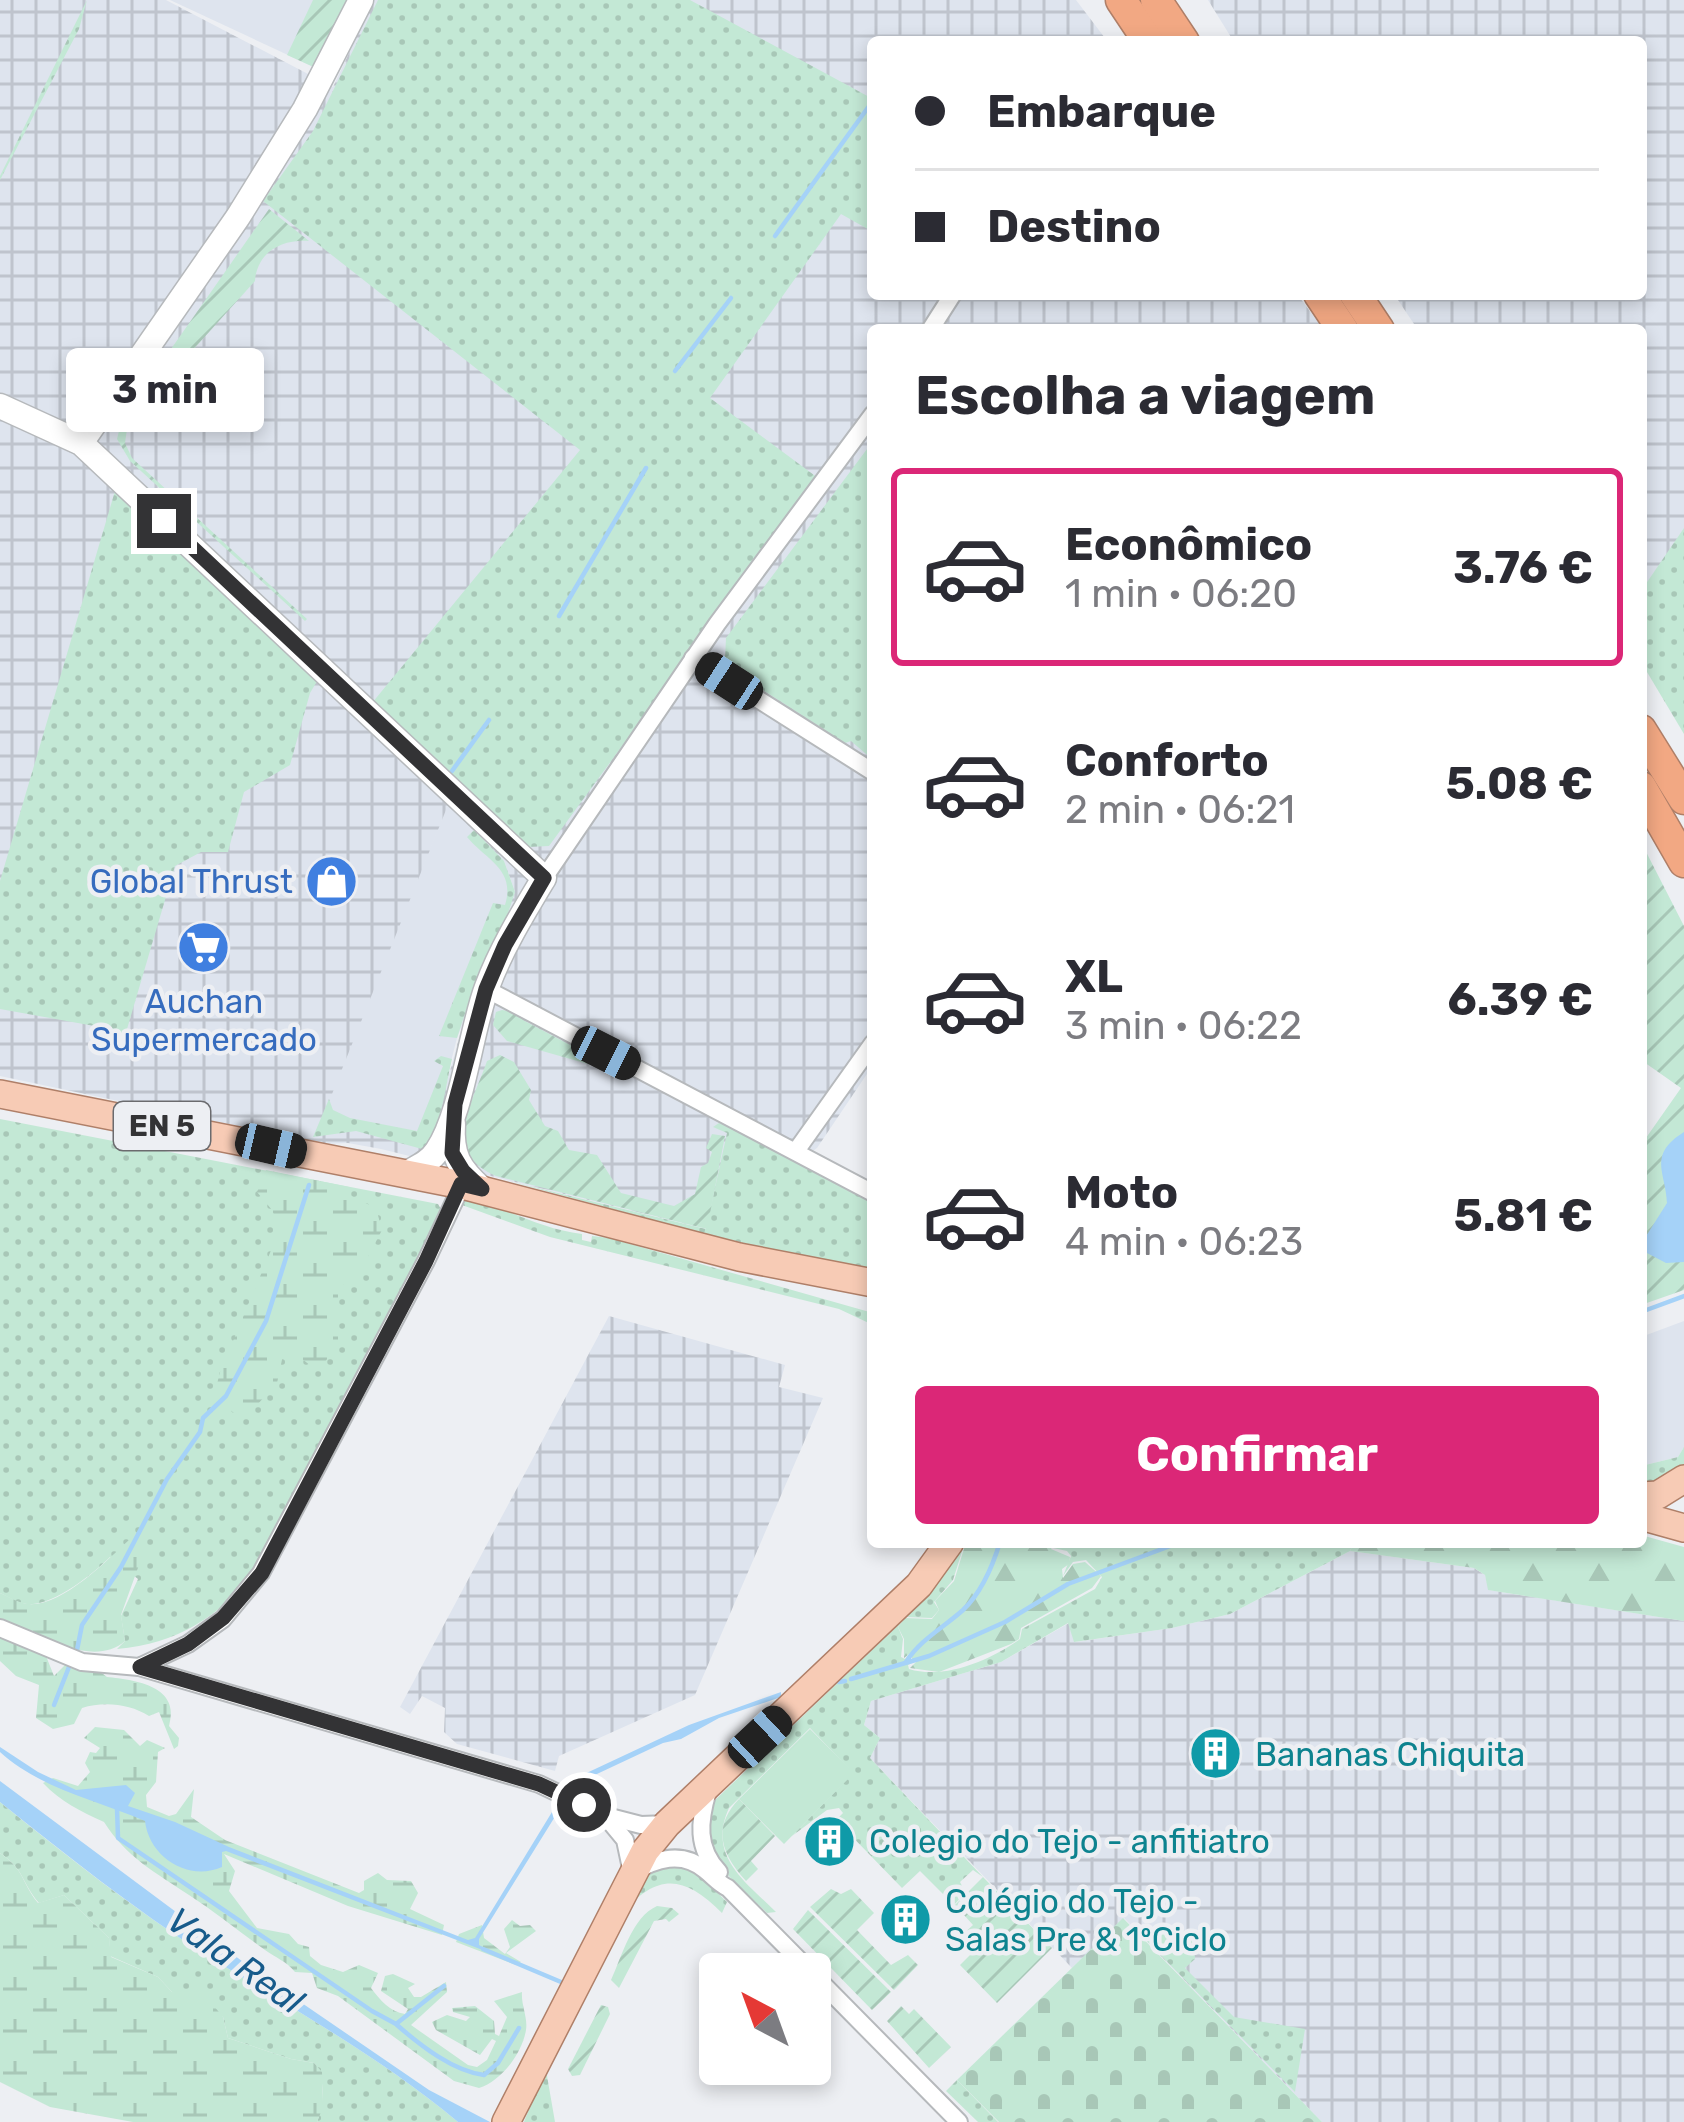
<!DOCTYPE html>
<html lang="pt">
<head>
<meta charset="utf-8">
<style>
	:root { --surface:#fff; --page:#f7f7f7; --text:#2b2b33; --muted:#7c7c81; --line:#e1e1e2; --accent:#db2777 }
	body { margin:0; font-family:Rubik,sans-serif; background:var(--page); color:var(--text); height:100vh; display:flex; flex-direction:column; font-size:45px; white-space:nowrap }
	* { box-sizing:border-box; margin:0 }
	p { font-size:39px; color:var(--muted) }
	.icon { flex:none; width:66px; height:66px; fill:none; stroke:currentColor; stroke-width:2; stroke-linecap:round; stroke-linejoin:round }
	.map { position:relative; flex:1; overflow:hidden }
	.details { position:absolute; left:867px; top:324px; width:780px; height:1224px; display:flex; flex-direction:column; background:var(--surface); border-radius:12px; box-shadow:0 6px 18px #0003 }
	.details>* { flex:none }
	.banner { position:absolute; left:867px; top:36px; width:780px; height:264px; border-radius:12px; box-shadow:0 6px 18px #0003; display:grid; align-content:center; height:264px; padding:0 48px; background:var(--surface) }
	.needle { width:78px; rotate:319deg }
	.tools { position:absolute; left:699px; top:1953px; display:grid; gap:24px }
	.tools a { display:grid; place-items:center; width:132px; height:132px; border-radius:12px; background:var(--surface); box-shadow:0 6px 18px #0003; font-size:60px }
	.end { position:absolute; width:54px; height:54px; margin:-27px; border:15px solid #333335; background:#fff; box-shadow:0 0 0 6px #fff }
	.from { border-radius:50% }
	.bubble { position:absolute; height:84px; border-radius:12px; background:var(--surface); box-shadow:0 6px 18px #0003; font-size:39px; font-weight:700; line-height:84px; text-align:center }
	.car { position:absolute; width:36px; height:72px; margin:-36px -18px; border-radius:15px; box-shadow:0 0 9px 3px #0007; background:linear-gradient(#222 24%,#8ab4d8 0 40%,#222 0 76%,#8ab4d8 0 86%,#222 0) }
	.banner b { display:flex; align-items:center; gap:42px; height:114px; font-size:45px }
	.banner b+b { border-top:3px solid var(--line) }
	.banner i { width:30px; height:30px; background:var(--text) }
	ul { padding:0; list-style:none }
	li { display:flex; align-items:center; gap:36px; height:198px; margin:0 24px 18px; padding:0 24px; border:6px solid transparent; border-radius:12px }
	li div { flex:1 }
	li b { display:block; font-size:45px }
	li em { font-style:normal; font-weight:700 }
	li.selected { border-color:var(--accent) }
	li>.icon { width:108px; height:108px; stroke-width:1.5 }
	h2 { padding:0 48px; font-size:54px; line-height:144px }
	.cta { display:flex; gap:24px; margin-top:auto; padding:24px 48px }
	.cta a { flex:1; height:138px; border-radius:12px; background:var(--accent); color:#fff; font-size:48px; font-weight:700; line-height:138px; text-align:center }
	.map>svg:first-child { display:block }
	.built { fill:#dee4ee }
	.industrial { fill:url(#industrial-grid); fill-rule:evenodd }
	.grass { fill:url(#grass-dots) }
	.forest { fill:url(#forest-firs) }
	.wetland { fill:url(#wetland-marsh) }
	.cemetery { fill:url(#cemetery-stones) }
	.garden { fill:url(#garden-furrows) }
	.pitch { fill:#c3e8d5 }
	.water { fill:#a5d2f8 }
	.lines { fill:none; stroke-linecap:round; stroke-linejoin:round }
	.stream { stroke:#a5d2f8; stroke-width:4.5 }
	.street-casing { stroke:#b6b9bc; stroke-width:20 }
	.secondary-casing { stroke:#b6b9bc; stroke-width:27 }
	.primary-casing { stroke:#af7f68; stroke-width:30 }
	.highway-casing { stroke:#af7f68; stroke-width:33 }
	.street { stroke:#fff; stroke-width:16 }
	.secondary { stroke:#fff; stroke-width:24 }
	.primary { stroke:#f7cbb5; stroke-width:27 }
	.highway { stroke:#f2a883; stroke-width:30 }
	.route { stroke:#333335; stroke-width:15 }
	.labels { text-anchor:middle; stroke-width:9; stroke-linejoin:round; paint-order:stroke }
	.shield { fill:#edeff3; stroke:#6b6b6e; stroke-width:3 }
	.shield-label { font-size:30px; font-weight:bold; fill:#333335 }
	.shop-label { font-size:33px; fill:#366cbe; stroke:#edeff3; text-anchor:end }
	.culture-label { font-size:33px; fill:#0d838f; stroke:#edeff3; text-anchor:start }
	.water-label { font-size:36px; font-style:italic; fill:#175b8b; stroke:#edeff3 }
</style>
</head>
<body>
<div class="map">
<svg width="1684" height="2122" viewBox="0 0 1684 2122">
	<defs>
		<pattern id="industrial-grid" width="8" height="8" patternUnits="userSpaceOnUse" patternTransform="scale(3)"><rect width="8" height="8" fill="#dee4ee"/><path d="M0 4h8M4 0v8" fill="none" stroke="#bfc4cd"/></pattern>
		<pattern id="grass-dots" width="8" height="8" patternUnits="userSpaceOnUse" patternTransform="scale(3)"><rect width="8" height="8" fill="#c3e8d5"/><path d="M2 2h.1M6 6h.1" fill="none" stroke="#a8c7b7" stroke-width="1.8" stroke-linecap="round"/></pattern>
		<pattern id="forest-firs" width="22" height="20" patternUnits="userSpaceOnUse" patternTransform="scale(3)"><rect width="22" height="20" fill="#c3e8d5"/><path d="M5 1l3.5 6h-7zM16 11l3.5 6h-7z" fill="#a8c7b7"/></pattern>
		<pattern id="wetland-marsh" width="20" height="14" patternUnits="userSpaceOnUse" patternTransform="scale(3)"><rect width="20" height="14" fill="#c3e8d5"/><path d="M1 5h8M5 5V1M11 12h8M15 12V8" fill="none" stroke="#a8c7b7"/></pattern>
		<pattern id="cemetery-stones" width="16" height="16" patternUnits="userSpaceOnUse" patternTransform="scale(3)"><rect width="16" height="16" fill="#c3e8d5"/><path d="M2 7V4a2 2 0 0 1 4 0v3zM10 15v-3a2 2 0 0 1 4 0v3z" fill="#a8c7b7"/></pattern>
		<pattern id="garden-furrows" width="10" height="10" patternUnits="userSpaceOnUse" patternTransform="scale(3)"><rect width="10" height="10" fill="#c3e8d5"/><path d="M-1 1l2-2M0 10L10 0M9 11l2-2" fill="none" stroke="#a8c7b7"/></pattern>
	</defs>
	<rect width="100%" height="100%" fill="#edeff3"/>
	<g class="built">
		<polygon points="170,0 354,0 318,69"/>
		<polygon points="448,804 504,861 515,892 457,1038 435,1125 421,1132 323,1114"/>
		<polygon points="1684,1321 1684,1447 1678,1457 1641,1466 1641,1337"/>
	</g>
	<g class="industrial">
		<path d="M0,0H166L333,87L374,0H1076L1108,42H873V294H1297L1324,330H873V1065L817,1148L784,1172L768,1244L381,1149L348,1143L322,1144L0,1076ZM448,805L504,861L515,892L472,991L435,1125L421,1132L324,1114Z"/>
		<polygon points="1208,0 1684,0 1684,725 1641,657 1641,330 1418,330 1394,294 1641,294 1641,42 1234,42"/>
		<polygon points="609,1316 785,1365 779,1387 823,1398 695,1695 559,1756 555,1771 457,1744 444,1732 445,1708 422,1696 410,1714 400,1707"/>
		<polygon points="1350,1551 1474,1568 1485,1575 1489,1590 1684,1621 1684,2122 1322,2122 1124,1918 1072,1968 870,1758 880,1738 864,1725 871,1701 1001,1662 1069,1623 1075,1642 1172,1628 1230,1614"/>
	</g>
	<g class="grass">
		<polygon points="87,0 79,29 0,180 0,176"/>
		<polygon points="378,0 690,0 873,99 873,232 841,214 710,398 818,478 549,846 528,847 372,703 580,450 263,201 313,131"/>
		<polygon points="873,441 873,760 851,741 845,743 732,670 725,659 726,638"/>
		<polygon points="115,491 319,678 310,693 290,765 244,792 228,852 201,852 175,866 122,1046 100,1027 0,1009 0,881"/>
		<polygon points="1684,528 1684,734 1641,662 1641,591"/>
		<path d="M474,830L504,861L515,892L506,919L479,971L457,1038L439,1036L493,903L505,905C516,869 486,860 467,837Z"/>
		<path d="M441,1056L452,1059C445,1087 442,1129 422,1149L356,1131L313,1137L329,1099L333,1110L350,1118L417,1131L443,1066L434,1061Z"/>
		<path d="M0,1119L438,1204L445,1216L258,1567C221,1616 179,1644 117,1649L125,1641L121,1616L138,1579L110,1557C93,1574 52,1607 27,1604C18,1603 8,1597 0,1593Z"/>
		<polygon points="719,1123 840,1180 873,1203 873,1273 705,1234 505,1180 706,1229 727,1133 713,1127"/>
		<path d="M465,1196C505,1208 541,1229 582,1234V1240L591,1242L592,1236L609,1238L873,1313V1325L839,1309L550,1237L462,1205Z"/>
		<polygon points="1684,1447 1684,1467 1641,1488 1641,1466 1678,1457"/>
		<path d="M961,1542H965L953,1580L934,1602L939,1610L932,1618L905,1617L898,1627L903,1639L901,1657L905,1659L910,1654L911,1660L916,1661L908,1665L909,1669C944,1680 991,1660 1020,1639L1022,1629L1095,1589L1102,1577L1086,1560L1073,1562L1063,1576L1071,1556L1067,1551L1053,1548L1057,1542H1354L1350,1551L1230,1614L1172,1628L1074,1642L1068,1623L1001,1662L871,1701L864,1725L880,1738L870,1758L983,1877L973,1870L960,1882L962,1886L958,1891L963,1895L954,1905L920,1871L902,1888L836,1820L843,1813L839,1808L827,1810L792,1836L853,1773L810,1728L729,1808C707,1856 745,1881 776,1912L767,1913C727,1874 704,1864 711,1804L893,1630L943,1572Z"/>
		<path d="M0,1802C65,1855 134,1909 206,1955C291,2008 382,2058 458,2122H317C324,2105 326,2077 314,2063L291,2059L228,2038L223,2017L172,1992L158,1977L110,1956L109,1938L64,1895L39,1903C21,1882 25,1870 0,1853Z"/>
		<path d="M662,1867C693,1864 706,1881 727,1902L722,1913C684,1875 657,1872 621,1915L546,2070L555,2122H524C546,2069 610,1885 662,1867Z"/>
		<polygon points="1132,1926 1194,1939 1195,1959 1185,1968 1234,2017 1305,2029 1295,2092"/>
		<polygon points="957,2080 998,2122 978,2122 946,2091"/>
	</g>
	<g class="forest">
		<polygon points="1641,1535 1684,1547 1684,1621 1488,1590 1485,1575 1474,1568 1350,1551 1354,1542 1641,1542"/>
		<polygon points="966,1542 1055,1542 1051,1549 1070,1557 1069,1564 1062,1569 1063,1578 1073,1564 1085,1562 1101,1576 1092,1588 1021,1628 1019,1639 1011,1644 939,1672 910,1668 919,1659 912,1659 912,1652 904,1658 904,1639 898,1627 905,1618 932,1619 939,1610 935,1601 954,1581"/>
	</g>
	<g class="wetland">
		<polygon points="266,1170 349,1187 349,1195 376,1208 382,1230 368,1257 338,1290 338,1343 325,1362 311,1366 297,1355 283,1355 277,1383 247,1416 235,1414 214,1396 220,1372 280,1229 272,1210 257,1192"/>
		<path d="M129,1540L144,1551L121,1615L125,1641C92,1670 33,1632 0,1618V1593C9,1597 19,1603 28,1604C62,1607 106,1561 129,1540Z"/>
		<path d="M0,1638L46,1656L54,1676L65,1665C78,1666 97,1667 107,1677C136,1680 181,1686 169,1726L179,1738L178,1746L174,1749L159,1712L149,1716C130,1704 104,1701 82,1708L74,1724L53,1729L36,1718L39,1685L16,1676L0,1661Z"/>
		<path d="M95,1727L124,1730L140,1746L147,1740L165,1748L158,1752L156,1782L146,1795L147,1807L169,1816L176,1814L194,1789L191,1817L225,1840L359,1893L364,1890V1881L378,1873L387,1880L411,1881L418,1893L410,1909L444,1925L442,1935L348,1906L224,1854L235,1871L229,1891L257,1928L289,1934L298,1944L309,1947L310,1956L321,1965L343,1972L359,1965L378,1973L371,1988C380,2000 390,2012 405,2014L408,2009L381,1991L385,1976L393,1974L415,1984L408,1988L414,1997H421L446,1982L447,1992L411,2025L468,2065L477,2067L487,2060L496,2041L492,2039L480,2055L436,2030L432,2022L447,2015L466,2021L470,2017L453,2012L452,2008L475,2006L494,2021L495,2034L499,2036L507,2017L494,2001L522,1992C521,2006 528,2017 526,2030C522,2054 501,2081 479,2088L454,2081L338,1996L317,1988L312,1973L295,1972C286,1961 276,1958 265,1950C240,1932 215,1912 189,1895C156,1873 126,1857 104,1822C80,1811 61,1802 43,1783L53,1778L78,1786L90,1772L85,1763L90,1752L96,1753L100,1748L84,1738Z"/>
		<path d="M0,1853C25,1870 21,1882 38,1903L64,1895L109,1938L111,1957L158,1977L172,1992L204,1994L223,2017L228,2038L291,2059L314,2063L322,2072L323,2107L317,2122H133L50,2107L0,2082Z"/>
		<polygon points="512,1920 520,1926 530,1925 536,1931 506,1953 521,1962 516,1965 456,1942 459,1934 482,1925 484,1938 505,1954 510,1947 504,1929"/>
	</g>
	<polygon class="cemetery" points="1123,1918 1322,2122 999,2122 957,2080"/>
	<g class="garden">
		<polygon points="313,0 354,0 318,69 287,55"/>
		<path d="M269,209L309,241C282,239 257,252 255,281L128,422L125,443L132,458L307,619L305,621L130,461L117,439L122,419Z"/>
		<polygon points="1641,842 1684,926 1684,1290 1641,1305 1641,1145 1681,1088 1641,1060"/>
		<polygon points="502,1010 516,1012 523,1020 610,1066 609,1070 507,1041 493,1025 496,1012"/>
		<path d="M500,1055L514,1062L531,1090L529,1100L545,1126L558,1131L569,1150L597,1155L621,1193L674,1206L695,1194L701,1167L708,1163L712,1152L706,1148L712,1134L725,1136L707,1229L496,1176C440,1152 472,1105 487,1061Z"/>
		<path d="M739,1799L775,1836L751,1861L758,1869L746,1881C722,1855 711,1828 739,1799Z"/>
		<polygon points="983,1877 1052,1948 997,2003 960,1965 975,1950 962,1935 973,1925 955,1905"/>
		<polygon points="831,1889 841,1894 851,1889 874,1913 857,1930 891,1965 908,1955 918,1965 894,1990 810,1907"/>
		<path d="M657,1906L672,1908L679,1914L669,1922L666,1919L654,1921L619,1988L611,1980C622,1956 632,1917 657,1906Z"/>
		<polygon points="808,1910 891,1992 872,2010 793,1929"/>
		<polygon points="601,2005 608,2007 610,2014 580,2075 572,2076 568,2069"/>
		<polygon points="901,2006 909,2014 914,2009 951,2047 929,2068 887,2021"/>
	</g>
	<polygon class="pitch" points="810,1729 854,1773 784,1844 739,1799"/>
	<g class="water">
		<path d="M1684,1132V1262L1666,1263L1647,1253L1643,1241L1667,1203C1666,1172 1647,1155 1684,1132Z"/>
		<polygon points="781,1692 781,1697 719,1718 681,1739 663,1743 582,1781 578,1777 689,1725"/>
		<path d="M0,1747L38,1772L76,1790L126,1785L135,1793L128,1806L175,1822L229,1847L468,1940L475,1938L552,1812L556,1815L479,1939V1945L489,1950L480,1949L226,1851L222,1852V1867C188,1882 149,1857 145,1821C96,1800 41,1789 0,1752Z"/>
		<path d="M0,1781L258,1973L429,2090L490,2122H458C382,2058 291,2008 206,1955C134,1909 66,1855 0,1802Z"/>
	</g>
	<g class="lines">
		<g class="stream">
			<polyline points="775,236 872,102"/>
			<polyline points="675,371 731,298"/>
			<polyline points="559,616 646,468"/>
			<polyline points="452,771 489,720"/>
			<polyline points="1641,1312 1684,1296"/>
			<polyline points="77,1650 82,1625 121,1567 167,1479 200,1432 203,1418 226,1396 266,1321 309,1185"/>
			<path d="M906,1662C921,1639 943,1628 963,1610C981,1593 993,1565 1000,1542"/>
			<polyline points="851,1679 929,1656 1005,1622 1068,1584 1181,1542"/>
			<polyline points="839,1682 845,1681"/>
			<polyline points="54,1705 69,1667"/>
			<polyline points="117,1808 118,1838 372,2011 396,2024 444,1986"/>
			<polyline points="483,1949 561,1982"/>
			<path d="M397,2025C421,2046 453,2071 484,2075L498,2063L519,2028"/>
		</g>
		<defs>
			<g id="street">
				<polyline points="930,330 953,294"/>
				<polyline points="693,658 873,772"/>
				<polyline points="544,878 717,624 873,414"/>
				<polyline points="486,989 873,1193"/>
				<polyline points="796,1151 873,1043"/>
				<polyline points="0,1628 82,1662 139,1667 188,1644 223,1619 261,1573 426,1261 462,1185"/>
				<polyline points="139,1667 539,1784 606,1816 641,1825 667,1824"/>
				<path d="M708,1791C699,1821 696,1848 719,1872"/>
				<path d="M606,1817L625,1840L632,1873C655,1859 682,1850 705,1870C714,1877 718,1883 728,1888L959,2122"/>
			</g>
			<g id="secondary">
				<path d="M0,406L81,443L544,878C523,913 501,949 487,987C470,1032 463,1112 437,1151C430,1162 418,1167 407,1173"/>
				<polyline points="81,443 238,217 305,109 361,0"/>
				<path d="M453,1124C451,1155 459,1169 482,1189"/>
			</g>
			<g id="primary">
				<polyline points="0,1094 462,1185 739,1257 873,1283"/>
				<polyline points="1641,1496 1658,1495 1684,1479"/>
				<polyline points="1641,1516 1684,1528"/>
				<polyline points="506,2122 645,1851 667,1824 919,1585 950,1542"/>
			</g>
			<g id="highway">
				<polyline points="1121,0 1149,42"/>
				<polyline points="1156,0 1184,42"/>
				<polyline points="1319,294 1343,330"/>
				<polyline points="1355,294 1379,330"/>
				<polyline points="1641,730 1684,799"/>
				<polyline points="1641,787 1684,862"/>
			</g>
		</defs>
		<use href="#street" class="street-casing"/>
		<use href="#secondary" class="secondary-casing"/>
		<use href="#primary" class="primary-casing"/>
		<use href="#highway" class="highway-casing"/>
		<use href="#street" class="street"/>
		<use href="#secondary" class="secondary"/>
		<use href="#primary" class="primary"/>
		<use href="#highway" class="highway"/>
	</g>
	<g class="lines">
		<polyline class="route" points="164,521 544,878 505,945 486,989 455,1104 452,1153 463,1171 482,1189 461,1184 426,1261 262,1573 223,1618 188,1644 140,1667 539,1784 584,1805"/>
	</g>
	<defs>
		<symbol id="shop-disc" viewBox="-11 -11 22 22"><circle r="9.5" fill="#3f7fe0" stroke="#edeff3"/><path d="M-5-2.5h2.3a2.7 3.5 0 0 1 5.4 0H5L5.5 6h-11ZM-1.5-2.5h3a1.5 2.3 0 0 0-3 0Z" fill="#fff"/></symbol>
		<symbol id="supermarket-disc" viewBox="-11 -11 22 22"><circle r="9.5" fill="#3f7fe0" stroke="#edeff3"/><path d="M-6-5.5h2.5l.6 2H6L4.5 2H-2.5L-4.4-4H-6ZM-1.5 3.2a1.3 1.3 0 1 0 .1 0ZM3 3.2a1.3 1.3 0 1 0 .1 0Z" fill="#fff"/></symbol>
		<symbol id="building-disc" viewBox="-11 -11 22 22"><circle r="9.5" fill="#0f9aa8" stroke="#edeff3"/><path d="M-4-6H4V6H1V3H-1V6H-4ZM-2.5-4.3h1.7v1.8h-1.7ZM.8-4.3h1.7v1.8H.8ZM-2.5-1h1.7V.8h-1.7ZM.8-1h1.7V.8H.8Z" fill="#fff"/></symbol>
	</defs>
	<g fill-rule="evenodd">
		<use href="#shop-disc" x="302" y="852" width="59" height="59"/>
		<use href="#supermarket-disc" x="174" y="918" width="59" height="59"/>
		<use href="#building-disc" x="1186" y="1724" width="59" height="59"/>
		<use href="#building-disc" x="800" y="1812" width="59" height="59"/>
		<use href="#building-disc" x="876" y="1890" width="59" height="59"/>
	</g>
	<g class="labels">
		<rect class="shield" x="114" y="1102" width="96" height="48" rx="9"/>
		<g class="shield-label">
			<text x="162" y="1136">EN 5</text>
		</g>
		<g class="shop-label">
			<text x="293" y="893">Global Thrust</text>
			<text x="204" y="1013" text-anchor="middle">Auchan<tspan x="204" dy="38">Supermercado</tspan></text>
		</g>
		<g class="culture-label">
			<text x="1255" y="1766">Bananas Chiquita</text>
			<text x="869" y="1853">Colegio do Tejo - anfitiatro</text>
			<text x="945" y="1913">Colégio do Tejo -<tspan x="945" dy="38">Salas Pre &amp; 1ºCiclo</tspan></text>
		</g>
		<g class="water-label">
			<text transform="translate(236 1960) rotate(35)" y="13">Vala Real</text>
		</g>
	</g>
</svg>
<div class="tools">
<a><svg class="needle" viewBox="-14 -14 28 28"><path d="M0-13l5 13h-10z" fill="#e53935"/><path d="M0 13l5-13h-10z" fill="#7c7c81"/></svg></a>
</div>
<i class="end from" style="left:584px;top:1805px"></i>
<i class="end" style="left:164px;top:521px"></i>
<div class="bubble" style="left:66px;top:348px;width:198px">3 min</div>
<i class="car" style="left:729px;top:681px;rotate:303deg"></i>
<i class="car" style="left:606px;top:1053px;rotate:117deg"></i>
<i class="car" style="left:271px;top:1146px;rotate:103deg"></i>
<i class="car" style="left:760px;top:1737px;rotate:47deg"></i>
<div class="banner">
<b><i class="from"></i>Embarque</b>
<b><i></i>Destino</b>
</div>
<section class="details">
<h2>Escolha a viagem</h2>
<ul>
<li class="selected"><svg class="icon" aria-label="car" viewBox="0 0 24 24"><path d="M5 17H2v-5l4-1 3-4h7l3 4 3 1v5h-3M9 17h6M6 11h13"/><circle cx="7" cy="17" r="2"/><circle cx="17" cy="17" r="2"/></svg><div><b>Econômico</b><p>1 min · 06:20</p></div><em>3.76 €</em></li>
<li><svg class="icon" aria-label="car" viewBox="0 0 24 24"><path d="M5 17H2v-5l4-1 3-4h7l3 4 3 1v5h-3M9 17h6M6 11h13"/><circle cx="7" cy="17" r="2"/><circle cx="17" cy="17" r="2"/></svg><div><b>Conforto</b><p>2 min · 06:21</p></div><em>5.08 €</em></li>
<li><svg class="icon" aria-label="car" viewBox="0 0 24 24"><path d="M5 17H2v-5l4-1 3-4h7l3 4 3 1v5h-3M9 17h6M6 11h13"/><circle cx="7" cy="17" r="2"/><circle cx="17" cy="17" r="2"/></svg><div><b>XL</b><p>3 min · 06:22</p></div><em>6.39 €</em></li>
<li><svg class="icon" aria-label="car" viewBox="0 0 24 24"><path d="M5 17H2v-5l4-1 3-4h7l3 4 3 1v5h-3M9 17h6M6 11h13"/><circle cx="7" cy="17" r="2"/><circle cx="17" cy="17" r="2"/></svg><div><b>Moto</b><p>4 min · 06:23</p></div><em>5.81 €</em></li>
</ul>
<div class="cta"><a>Confirmar</a></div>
</section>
</div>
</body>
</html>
